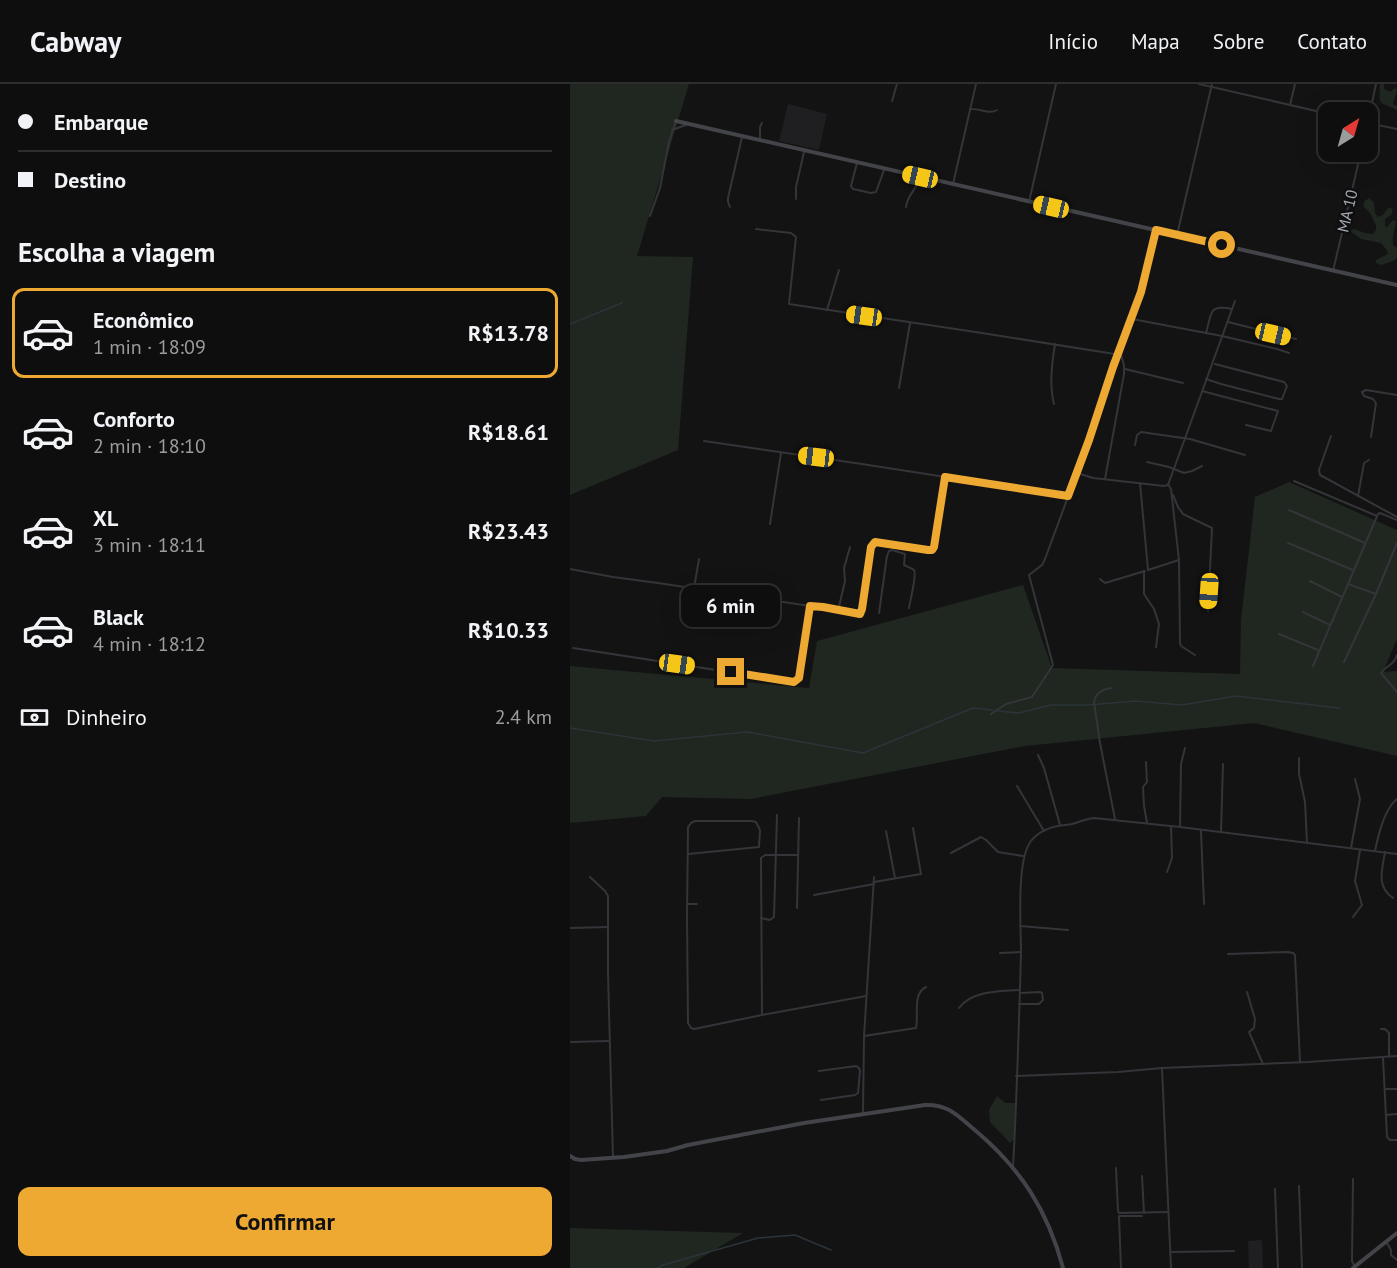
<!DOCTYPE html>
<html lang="pt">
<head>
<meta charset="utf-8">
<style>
	:root { --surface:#0e0e0f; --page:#1c1c1d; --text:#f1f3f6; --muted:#9b9c9e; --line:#2e2e2f; --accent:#eda932 }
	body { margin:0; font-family:"PT Sans",sans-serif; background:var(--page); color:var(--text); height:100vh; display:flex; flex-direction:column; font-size:22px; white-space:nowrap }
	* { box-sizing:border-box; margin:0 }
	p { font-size:20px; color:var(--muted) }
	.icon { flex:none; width:33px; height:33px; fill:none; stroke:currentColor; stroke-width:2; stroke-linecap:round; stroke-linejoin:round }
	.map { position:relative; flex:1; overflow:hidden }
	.drawer { display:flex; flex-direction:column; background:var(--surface); width:570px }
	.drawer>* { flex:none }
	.hud { display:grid; align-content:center; height:132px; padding:0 18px; background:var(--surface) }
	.needle { width:39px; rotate:37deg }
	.buttons { position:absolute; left:748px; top:18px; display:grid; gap:12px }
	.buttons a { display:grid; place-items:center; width:60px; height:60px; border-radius:12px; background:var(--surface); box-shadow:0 6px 24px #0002,0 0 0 2px var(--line); font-size:30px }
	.end { position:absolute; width:27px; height:27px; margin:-14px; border:8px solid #eda932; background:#111; box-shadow:0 0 0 3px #111 }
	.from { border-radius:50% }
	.bubble { position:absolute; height:42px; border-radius:12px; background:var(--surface); box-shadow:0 6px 24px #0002,0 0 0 2px var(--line); font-size:20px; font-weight:700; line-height:42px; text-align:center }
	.car { position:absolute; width:18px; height:36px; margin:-18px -9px; border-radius:8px; box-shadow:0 0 4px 2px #0007; background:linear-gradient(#f5c518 24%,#345 0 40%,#f5c518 0 76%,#345 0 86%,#f5c518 0) }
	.hud b { display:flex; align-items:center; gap:21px; height:57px; font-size:22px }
	.hud b+b { border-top:2px solid var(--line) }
	.hud i { width:15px; height:15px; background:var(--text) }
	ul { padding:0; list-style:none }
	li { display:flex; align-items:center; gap:18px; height:90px; margin:0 12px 9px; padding:0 6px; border:3px solid transparent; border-radius:12px }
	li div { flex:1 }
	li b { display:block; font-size:22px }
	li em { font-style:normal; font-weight:700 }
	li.on { border-color:var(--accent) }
	li>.icon { width:54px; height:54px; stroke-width:1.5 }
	h2 { padding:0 18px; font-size:27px; line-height:72px }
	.pay { display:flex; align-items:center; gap:15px; height:66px; padding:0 18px; font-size:22px }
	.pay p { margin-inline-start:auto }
	.button { display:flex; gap:12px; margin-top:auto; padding:12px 18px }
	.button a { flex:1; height:69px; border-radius:12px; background:var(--accent); color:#111; font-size:24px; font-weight:700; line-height:69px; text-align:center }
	header { display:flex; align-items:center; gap:36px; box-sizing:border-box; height:84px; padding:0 30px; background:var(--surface); border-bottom:2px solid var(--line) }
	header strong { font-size:28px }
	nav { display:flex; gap:33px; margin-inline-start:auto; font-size:21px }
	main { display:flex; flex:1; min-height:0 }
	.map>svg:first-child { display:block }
	.built { fill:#1f1f21 }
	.green { fill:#1f2720 }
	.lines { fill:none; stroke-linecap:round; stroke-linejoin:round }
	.stream { stroke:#2b343a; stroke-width:1.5 }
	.street { stroke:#343539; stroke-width:2 }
	.secondary { stroke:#424449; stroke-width:4 }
	.route { stroke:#eda932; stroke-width:8 }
	.labels { text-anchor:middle; stroke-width:5; stroke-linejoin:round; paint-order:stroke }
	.street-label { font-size:16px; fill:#a5aab4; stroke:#0e0e0f }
</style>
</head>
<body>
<header>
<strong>Cabway</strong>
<nav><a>Início</a><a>Mapa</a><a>Sobre</a><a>Contato</a></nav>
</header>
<main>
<section class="drawer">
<div class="hud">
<b><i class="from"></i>Embarque</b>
<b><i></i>Destino</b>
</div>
<h2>Escolha a viagem</h2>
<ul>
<li class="on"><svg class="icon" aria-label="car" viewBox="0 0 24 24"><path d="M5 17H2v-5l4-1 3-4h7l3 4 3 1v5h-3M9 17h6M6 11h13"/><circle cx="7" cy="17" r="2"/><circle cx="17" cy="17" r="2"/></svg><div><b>Econômico</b><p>1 min · 18:09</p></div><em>R$13.78</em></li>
<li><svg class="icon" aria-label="car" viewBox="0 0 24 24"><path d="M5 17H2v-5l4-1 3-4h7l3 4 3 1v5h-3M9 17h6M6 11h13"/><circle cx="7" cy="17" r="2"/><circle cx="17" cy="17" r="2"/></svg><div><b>Conforto</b><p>2 min · 18:10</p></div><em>R$18.61</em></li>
<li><svg class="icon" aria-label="car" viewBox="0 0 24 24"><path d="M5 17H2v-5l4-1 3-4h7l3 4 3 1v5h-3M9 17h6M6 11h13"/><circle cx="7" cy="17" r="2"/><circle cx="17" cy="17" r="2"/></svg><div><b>XL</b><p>3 min · 18:11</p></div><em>R$23.43</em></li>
<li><svg class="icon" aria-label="car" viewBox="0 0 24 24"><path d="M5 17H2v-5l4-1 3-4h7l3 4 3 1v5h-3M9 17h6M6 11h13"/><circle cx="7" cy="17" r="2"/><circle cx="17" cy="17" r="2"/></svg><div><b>Black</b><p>4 min · 18:12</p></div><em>R$10.33</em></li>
</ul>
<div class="pay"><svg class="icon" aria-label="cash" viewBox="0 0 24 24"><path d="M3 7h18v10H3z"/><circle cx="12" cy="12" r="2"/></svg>Dinheiro<p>2.4 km</p></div>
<div class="button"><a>Confirmar</a></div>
</section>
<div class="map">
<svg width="827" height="1184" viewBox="0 0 827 1184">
	<rect width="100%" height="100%" fill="#131314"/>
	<g class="built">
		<polygon points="218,20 257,30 249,66 209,57"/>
		<polygon points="692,1156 693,1184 679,1184 678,1157"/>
	</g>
	<g class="green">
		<polygon points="0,0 119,0 67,172 123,173 108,366 0,411"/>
		<path d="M810,0H814V5L820,8L825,4L827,6L823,18L824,21L827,22V26C808,17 809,23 810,0Z"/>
		<path d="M799,114L804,119L805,129L808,133L813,131L818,124H821L823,126L821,131L815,135V143H817L822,137L824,136L826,138C824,146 822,153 823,161L827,164V174L823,177L811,181L806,179V176L818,170L816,165L811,159L791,155L780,147L784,145L795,149L803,150L806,146V141L800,129L793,122L795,117Z"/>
		<polygon points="719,398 827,446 827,555 813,588 827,587 827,672 684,639 455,662 181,715 92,713 76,732 0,739 0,582 239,604 247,557 453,501 482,584 670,590 671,536 685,413"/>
		<polygon points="427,1012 435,1019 445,1019 444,1055 440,1059 420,1038 419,1026"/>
		<polygon points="0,1144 173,1149 114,1184 0,1184"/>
	</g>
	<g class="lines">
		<g class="stream">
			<polyline points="0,240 52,219"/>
			<polyline points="428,627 449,629 481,621 518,621 565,617 612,621 666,612 769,624"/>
			<polyline points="0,644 84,657 177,648 293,669 403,624 423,626"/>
			<polyline points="87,1184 93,1181 188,1154 225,1151 261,1166"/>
		</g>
		<g class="street">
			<polyline points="629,0 759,30"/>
			<polyline points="322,17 327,0"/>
			<polyline points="720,21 725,0"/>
			<path d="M400,25C410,24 419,31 427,26"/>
			<polyline points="798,37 806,0"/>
			<polyline points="798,39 827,45"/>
			<polyline points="102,46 116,41"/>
			<polyline points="190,57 190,43 192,39"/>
			<polyline points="287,79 281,102 283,105 301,109 306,108 314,86"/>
			<polyline points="383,100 406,0"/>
			<polyline points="226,115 226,103 234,68"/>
			<polyline points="459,118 486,0"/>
			<polyline points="160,123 158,118 158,114 172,53"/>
			<path d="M336,123C337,111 347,105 350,94"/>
			<polyline points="80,132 90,104 99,58 106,37"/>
			<polyline points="186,145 221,149 226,153 219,220 412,249 551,271 554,281 554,290 535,395"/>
			<polyline points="607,151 642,0"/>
			<polyline points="763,187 791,68"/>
			<polyline points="257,226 269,186"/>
			<polyline points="562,235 652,252 707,265 719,269"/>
			<polyline points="658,238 726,255"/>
			<path d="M636,249C642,229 638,220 662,225"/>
			<polyline points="555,285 613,299"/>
			<polyline points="636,295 651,300 709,315 712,315 717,302 714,298 645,280"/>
			<polyline points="329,304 340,239"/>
			<polyline points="632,307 708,327 701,347 676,341"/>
			<polyline points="792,308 794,312 803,315 806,319 801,353"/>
			<polyline points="792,308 796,306 827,311"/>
			<path d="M484,320C479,301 482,279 485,260"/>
			<polyline points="761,352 749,386 750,391 827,433"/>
			<polyline points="134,357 292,380 498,412"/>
			<polyline points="565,361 567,351 571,348 620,355 675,371"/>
			<polyline points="577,378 599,383 614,389 622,387 632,382"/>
			<polyline points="507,389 523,394 594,402 598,401 665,217"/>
			<polyline points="724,397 807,432"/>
			<polyline points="570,399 578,486 609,476"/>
			<polyline points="598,400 601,405 609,476 610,559 611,562 625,571"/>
			<polyline points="603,411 608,423 613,430 642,444 638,527"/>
			<polyline points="788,412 794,379 799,376"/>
			<polyline points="719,426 795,459"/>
			<polyline points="200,440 211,369"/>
			<polyline points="718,459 783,486"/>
			<polyline points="0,485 43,493 88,499 240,522 253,523 288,530 291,528 292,525 301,463 303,459 306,458 358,466 361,466 364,464 375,393"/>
			<polyline points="574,487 574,510 584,525 589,540 586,563"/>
			<polyline points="530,495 535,499 575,487"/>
			<polyline points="740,497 772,513"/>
			<polyline points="778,500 806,510"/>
			<polyline points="124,504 129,475"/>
			<polyline points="268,527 275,497 274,484 280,463"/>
			<polyline points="733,528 760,541"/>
			<path d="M309,529L317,472L319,467L322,466L335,470L334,481C338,483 342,484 344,486C347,491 340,517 339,524"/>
			<polyline points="709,550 748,566"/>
			<polyline points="3,564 224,598 229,594 240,522"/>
			<path d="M827,571C823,583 816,581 811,589L827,608"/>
			<polyline points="774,578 806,510 827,459"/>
			<polyline points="743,582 808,430 810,429 827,436"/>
			<path d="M542,604C533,605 526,608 524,618L530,659L545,735"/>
			<polyline points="421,630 436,620 462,613 483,581 459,491 472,481 475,475 519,356 543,283 571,208 586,146"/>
			<polyline points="468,671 474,684 490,741"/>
			<polyline points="729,674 729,690 735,718 737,759"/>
			<polyline points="576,678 577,698 573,703 574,722 577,739"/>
			<polyline points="447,702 474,747"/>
			<polyline points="610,743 611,680 615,664"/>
			<polyline points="316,747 325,794"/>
			<polyline points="631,747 634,820"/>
			<polyline points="651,748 653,680"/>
			<polyline points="781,764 790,715 785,695"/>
			<path d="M805,767C808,752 815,724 827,715"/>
			<path d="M815,768C812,787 806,802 823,814"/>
			<polyline points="381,769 411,753 416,756 428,768 453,772"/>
			<polyline points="118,770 189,763 190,746 186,738 182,737 125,737 121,739 118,743 117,833 118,939 121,944 124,945 192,931 296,912"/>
			<polyline points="597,788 602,774 601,742"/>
			<polyline points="20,793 35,807 38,812 38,890 43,1074"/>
			<polyline points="304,798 351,790 343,744"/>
			<polyline points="244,811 304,800"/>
			<polyline points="117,820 127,820"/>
			<polyline points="227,824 229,734"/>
			<polyline points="783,833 792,821 785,797 790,766"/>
			<polyline points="191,834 200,836 204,833 207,731"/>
			<polyline points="450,842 498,846"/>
			<polyline points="0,844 38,843"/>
			<polyline points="430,869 451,868"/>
			<polyline points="658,870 718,868 723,869 725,871 730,978"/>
			<polyline points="677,908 685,935 684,944 679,948 693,980"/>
			<polyline points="449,920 469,920 473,916 472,909 470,908 450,909"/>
			<path d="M389,924C401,907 430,907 449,906"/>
			<polyline points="192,931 191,774 195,771 228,771"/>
			<polyline points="811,945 815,945 819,949 819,972"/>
			<path d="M294,952L346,944C349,931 342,910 356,903"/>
			<polyline points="0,958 39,957"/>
			<polyline points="813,974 817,1053 820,1056 827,1056"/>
			<polyline points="592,984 601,1184"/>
			<polyline points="249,987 286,982 289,984 290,987 288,1009 285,1011 251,1016"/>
			<polyline points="446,992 548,988 592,984 738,978 827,972"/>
			<polyline points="815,1005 827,1005"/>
			<polyline points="293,1030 294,952 304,793"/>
			<polyline points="816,1031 827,1030"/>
			<path d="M443,1083C447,1012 449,940 451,869C451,843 446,776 461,757C467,749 479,743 488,742C493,741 498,741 502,740C509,738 516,735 524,734L610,743L827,770"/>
			<polyline points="546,1084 548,1127 549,1129 597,1128"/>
			<polyline points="572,1092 574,1129"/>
			<polyline points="783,1095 782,1177 785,1183"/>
			<polyline points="729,1102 732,1184"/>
			<polyline points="705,1105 708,1184"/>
			<polyline points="817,1159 821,1166 821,1171 827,1176"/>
			<polyline points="601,1168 664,1167"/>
			<polyline points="551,1184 549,1132 572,1132"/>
		</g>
		<g class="secondary">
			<polyline points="106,37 827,201"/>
			<path d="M0,1072L5,1075L11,1076L54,1073L97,1067L118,1061L234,1039L355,1021C379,1020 388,1032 406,1047C451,1085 478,1127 493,1184"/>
			<polyline points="783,1184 827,1149"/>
		</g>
	</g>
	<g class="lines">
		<polyline class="route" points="161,588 224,598 229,594 240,522 253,523 290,530 292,525 301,463 305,458 358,466 362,466 364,463 375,393 498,412 519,356 543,283 571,208 586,146 652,161"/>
	</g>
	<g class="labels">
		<g class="street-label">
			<text transform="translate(777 127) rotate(-77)" y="6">MA 10</text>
		</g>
	</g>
</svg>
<div class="buttons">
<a><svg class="needle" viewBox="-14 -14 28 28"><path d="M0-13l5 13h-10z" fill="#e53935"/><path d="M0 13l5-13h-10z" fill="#9b9c9e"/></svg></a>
</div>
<i class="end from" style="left:652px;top:161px"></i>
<i class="end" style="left:161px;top:588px"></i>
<div class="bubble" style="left:111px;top:501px;width:99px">6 min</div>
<i class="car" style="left:350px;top:93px;rotate:283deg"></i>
<i class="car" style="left:481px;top:123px;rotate:283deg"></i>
<i class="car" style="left:294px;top:232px;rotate:278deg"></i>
<i class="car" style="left:703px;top:250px;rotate:103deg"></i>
<i class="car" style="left:246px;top:373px;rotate:277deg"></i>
<i class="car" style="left:639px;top:507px;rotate:184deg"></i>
<i class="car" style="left:107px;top:580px;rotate:98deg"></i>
</div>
</main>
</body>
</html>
